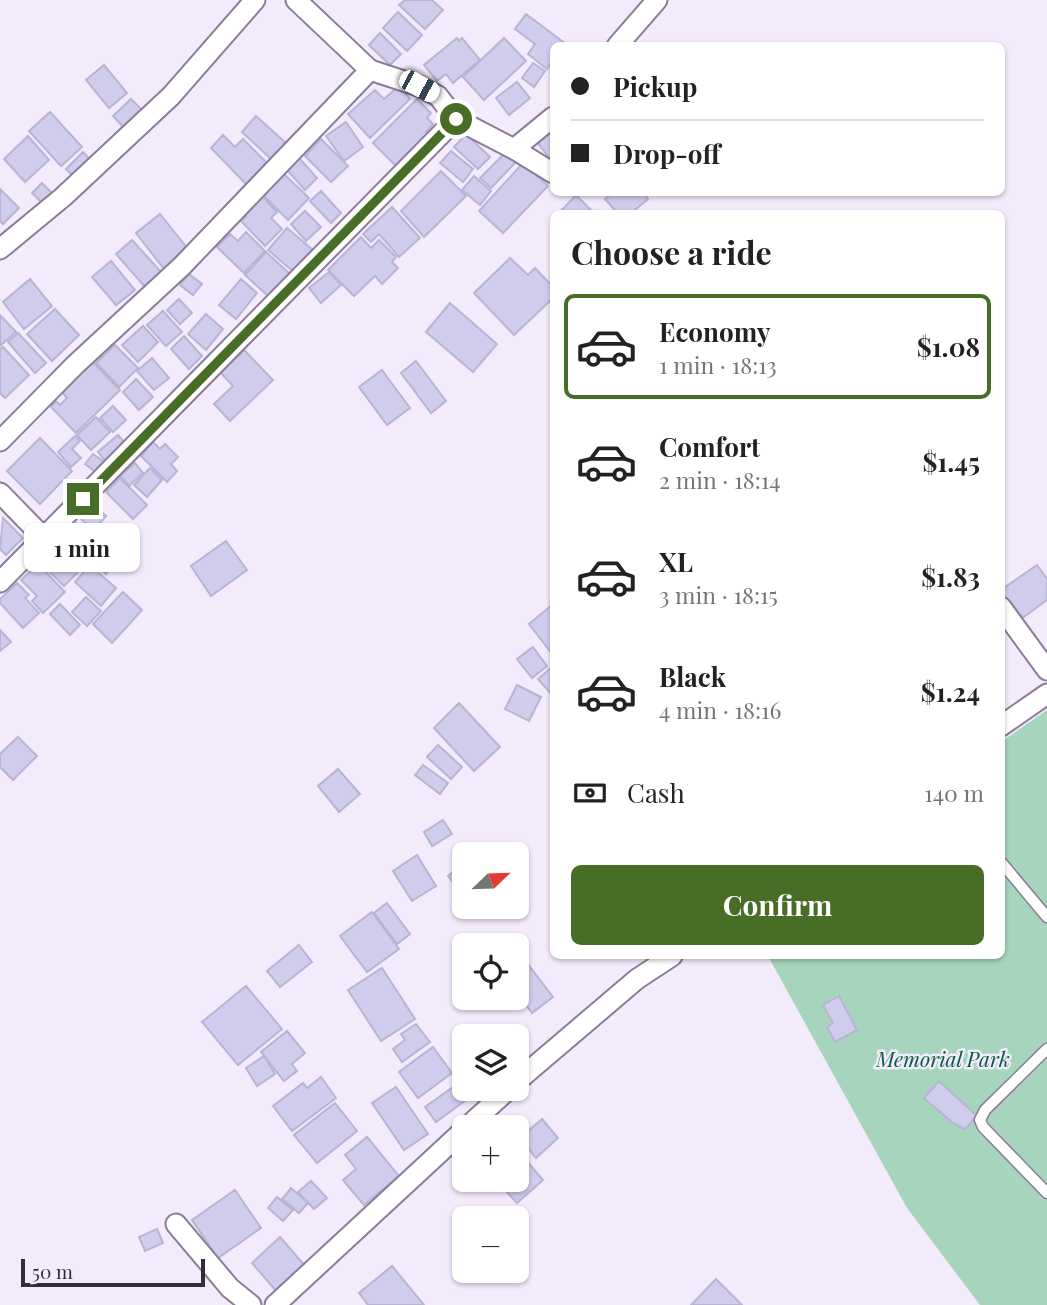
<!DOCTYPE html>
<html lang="en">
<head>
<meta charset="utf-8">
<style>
	:root { --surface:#fff; --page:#f2f2f2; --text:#222; --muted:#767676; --line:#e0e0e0; --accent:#486d26 }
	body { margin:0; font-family:"Playfair Display",serif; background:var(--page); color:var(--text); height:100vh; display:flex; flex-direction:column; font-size:26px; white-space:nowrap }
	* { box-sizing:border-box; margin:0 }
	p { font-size:23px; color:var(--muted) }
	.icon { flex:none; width:38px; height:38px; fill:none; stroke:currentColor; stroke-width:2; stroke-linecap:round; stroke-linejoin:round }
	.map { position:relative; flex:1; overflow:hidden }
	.details { position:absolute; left:550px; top:210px; width:455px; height:749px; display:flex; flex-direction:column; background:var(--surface); border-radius:10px; box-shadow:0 2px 5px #0004 }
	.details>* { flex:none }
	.guide { position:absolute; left:550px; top:42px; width:455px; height:154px; border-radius:10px; box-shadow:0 2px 5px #0004; display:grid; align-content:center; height:154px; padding:0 21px; background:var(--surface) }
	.needle { width:46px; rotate:67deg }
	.buttons { position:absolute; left:452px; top:842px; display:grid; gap:14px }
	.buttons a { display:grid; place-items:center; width:77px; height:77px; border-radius:10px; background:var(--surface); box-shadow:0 2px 5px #0004; font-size:35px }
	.scale { position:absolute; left:21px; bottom:18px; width:184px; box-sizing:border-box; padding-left:7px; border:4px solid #332d38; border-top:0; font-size:19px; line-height:24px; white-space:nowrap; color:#332d38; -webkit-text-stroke:5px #f3eafc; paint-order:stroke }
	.end { position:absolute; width:32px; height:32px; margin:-16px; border:9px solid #486d26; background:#fff; box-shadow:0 0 0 4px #fff }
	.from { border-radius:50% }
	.bubble { position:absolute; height:49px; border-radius:10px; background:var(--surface); box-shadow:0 2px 5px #0004; font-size:23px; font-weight:700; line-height:49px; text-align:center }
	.car { position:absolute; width:21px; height:42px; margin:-21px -10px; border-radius:9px; box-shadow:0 0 5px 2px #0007; background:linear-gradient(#fff 24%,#345 0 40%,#fff 0 76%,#345 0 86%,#fff 0) }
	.guide b { display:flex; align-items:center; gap:24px; height:66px; font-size:26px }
	.guide b+b { border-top:2px solid var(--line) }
	.guide i { width:18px; height:18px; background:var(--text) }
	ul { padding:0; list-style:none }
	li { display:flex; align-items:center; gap:21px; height:105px; margin:0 14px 10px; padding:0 7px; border:4px solid transparent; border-radius:10px }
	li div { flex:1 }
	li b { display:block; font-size:26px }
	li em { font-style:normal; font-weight:700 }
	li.on { border-color:var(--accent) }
	li>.icon { width:63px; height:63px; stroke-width:1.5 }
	h2 { padding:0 21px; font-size:32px; line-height:84px }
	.pay { display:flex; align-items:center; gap:18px; height:77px; padding:0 21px; font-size:26px }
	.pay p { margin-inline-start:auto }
	.action { display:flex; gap:14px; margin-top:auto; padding:14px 21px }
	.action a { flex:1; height:80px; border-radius:10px; background:var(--accent); color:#fff; font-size:28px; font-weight:700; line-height:80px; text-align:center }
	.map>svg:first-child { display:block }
	.green { fill:#a6d4bc }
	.building { fill:#d0ccec; stroke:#b9b4d4; stroke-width:2 }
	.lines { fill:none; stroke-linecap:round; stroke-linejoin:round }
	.service-casing { stroke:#8b7c98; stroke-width:13 }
	.minor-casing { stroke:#8b7c98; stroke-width:23 }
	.service { stroke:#fff; stroke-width:10 }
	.minor { stroke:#fff; stroke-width:19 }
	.route { stroke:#486d26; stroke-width:9 }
	.labels { text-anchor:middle; stroke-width:5; stroke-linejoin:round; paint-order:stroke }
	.park-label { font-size:21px; font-style:italic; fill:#036041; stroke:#f3eafc }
</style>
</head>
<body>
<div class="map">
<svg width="1047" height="1305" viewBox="0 0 1047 1305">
	<rect width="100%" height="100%" fill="#f3eafc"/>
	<polygon class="green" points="1047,710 1047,1305 980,1305 907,1208 768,956 1001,956 1001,742"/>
	<g class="building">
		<polygon points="405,0 432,0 443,10 425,29 399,5"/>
		<polygon points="398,12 422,35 407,51 383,28"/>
		<polygon points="526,14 566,44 553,46 553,61 547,69 528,54 535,44 515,29"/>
		<polygon points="380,33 401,54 390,65 369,45"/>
		<polygon points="457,38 459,41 462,38 480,60 453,83 446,74 437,81 424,65"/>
		<polygon points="504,38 526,61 484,100 463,77"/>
		<polygon points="533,63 545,71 534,87 522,78"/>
		<polygon points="104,65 127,93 109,108 86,80"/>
		<polygon points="517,82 530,98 509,115 496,98"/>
		<polygon points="399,86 410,99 370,138 348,114 375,90 384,99"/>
		<polygon points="131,99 144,112 126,130 113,116"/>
		<polygon points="417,99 431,113 427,118 433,124 426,132 430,136 398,168 373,143"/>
		<polygon points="50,112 82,147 61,166 29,131"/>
		<polygon points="256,116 286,143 271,159 242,132"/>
		<polygon points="346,122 363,147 344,161 326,136"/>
		<polygon points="553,123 553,163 534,138"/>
		<polygon points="466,134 490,157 478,169 454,147"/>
		<polygon points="223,135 235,147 243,139 268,164 247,185 211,148"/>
		<polygon points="28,136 49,160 25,182 4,159"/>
		<polygon points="321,139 348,166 331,182 305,156"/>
		<polygon points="451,151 473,169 463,182 440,163"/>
		<polygon points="507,151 517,161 491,188 480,178"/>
		<polygon points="83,152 93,163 76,179 66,169"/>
		<polygon points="299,158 317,178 305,190 287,170"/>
		<polygon points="523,163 548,186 503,233 479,211"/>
		<polygon points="441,171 466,196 424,237 401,211"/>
		<polygon points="283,173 309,198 288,220 263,195"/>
		<polygon points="474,176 491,191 480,205 462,190"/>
		<polygon points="42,183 53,194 43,204 32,193"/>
		<polygon points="0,189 19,208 3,224 0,221"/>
		<polygon points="321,191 341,213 331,223 310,201"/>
		<polygon points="613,192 643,192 648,199 630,214 618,214 605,199"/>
		<polygon points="260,194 277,212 271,218 282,229 265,246 241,221 246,217 241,213"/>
		<polygon points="576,195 595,214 558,214"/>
		<polygon points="392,207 420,238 399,257 379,234 371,242 363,234"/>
		<polygon points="305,211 321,227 306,241 291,224"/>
		<polygon points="160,214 188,249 164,269 136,233"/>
		<polygon points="287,228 313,250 294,272 268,250"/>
		<polygon points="246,232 265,251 244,273 217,247 230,234 238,241"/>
		<polygon points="361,237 371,248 379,240 396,257 392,262 398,268 382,284 375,276 354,296 328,270"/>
		<polygon points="132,240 162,273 146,288 116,254"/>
		<polygon points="266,252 290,274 269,297 245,275"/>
		<polygon points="510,258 528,275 535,268 553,287 553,298 514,335 474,293"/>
		<polygon points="111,261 135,290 116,305 92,277"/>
		<polygon points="329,272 341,285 321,303 309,288"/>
		<polygon points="189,274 202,284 193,295 180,285"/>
		<polygon points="30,279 52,306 24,329 3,302"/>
		<polygon points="241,279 257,293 236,319 219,305"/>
		<polygon points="179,299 192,313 180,324 167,310"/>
		<polygon points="450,303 497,344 473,372 426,332"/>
		<polygon points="55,309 79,335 52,361 27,334"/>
		<polygon points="163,311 182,332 166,346 147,325"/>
		<polygon points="206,314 223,329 206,350 188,334"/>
		<polygon points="0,315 16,332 0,346"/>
		<polygon points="143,326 158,342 138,362 122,345"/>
		<polygon points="18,333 46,363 35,373 8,342"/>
		<polygon points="184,336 202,356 189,369 171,349"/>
		<polygon points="115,345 138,368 119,387 96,363"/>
		<polygon points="3,347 29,375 5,398 0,393 0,349"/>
		<polygon points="244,350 273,380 230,421 214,404 233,386 220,372"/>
		<polygon points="152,358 169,378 154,390 137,371"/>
		<polygon points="91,360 120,390 76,433 51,407 56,401 60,405 67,398 60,390"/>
		<polygon points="416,361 446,401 431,413 401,373"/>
		<polygon points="382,370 410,408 387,425 359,387"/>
		<polygon points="136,379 153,397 139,410 123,392"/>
		<polygon points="113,406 126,420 113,432 100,418"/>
		<polygon points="96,417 110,432 91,450 77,435"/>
		<polygon points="118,435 130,449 110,467 98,452"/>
		<polygon points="75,436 80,441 72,449 81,458 71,467 58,452"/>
		<polygon points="40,438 72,471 40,504 7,471"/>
		<polygon points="153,442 160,449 165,444 178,457 171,464 177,471 167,482 141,456"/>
		<polygon points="93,454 107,464 98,474 85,464"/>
		<polygon points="135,463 143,473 129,486 120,476"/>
		<polygon points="150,468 162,480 147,497 134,485"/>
		<polygon points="120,478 147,505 133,519 106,492"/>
		<polygon points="93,504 106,516 94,530 81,519"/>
		<polygon points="3,518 23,538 6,555 0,549"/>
		<polygon points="76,523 93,538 80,554 62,539"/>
		<polygon points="226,541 247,570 211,596 191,566"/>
		<polygon points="94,544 115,562 106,574 84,555"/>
		<polygon points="64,545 85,565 64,586 44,566"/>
		<polygon points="38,564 65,592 43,613 32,601 37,596 21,580"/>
		<polygon points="90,565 116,588 101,606 75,582"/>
		<polygon points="1037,565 1047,579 1047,600 1017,622 1001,599 1001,590"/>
		<polygon points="17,583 29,595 25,598 39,613 23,628 0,603 0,599"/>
		<polygon points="123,592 142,610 112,643 93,624"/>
		<polygon points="86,597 101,611 87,626 72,612"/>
		<polygon points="60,604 80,625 70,635 50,614"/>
		<polygon points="552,605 553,606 553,655 529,624"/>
		<polygon points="0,630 11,642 0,651"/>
		<polygon points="533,647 547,666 532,678 517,659"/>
		<polygon points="553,666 553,696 538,679"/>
		<polygon points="517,685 541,697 529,721 505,709"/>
		<polygon points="459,703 500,747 474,771 434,728"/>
		<polygon points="18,737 37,756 13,780 0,767 0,754"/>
		<polygon points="438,745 462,767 451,779 427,757"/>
		<polygon points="423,765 448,783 440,794 415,775"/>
		<polygon points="338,769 360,794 339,812 318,786"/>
		<polygon points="443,820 452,834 432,846 424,832"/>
		<polygon points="417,855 436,886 412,901 393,871"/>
		<polygon points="464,863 464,897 448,876"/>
		<polygon points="387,903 410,934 397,944 374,913"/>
		<polygon points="372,912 399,949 367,972 340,936"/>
		<polygon points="299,945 312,962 280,987 267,971"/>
		<polygon points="527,963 553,997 532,1013 516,992 516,971"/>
		<polygon points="382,968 415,1019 381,1041 348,990"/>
		<polygon points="246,986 282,1029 238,1065 202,1022"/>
		<polygon points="839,996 857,1030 835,1042 827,1027 833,1023 823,1005"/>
		<polygon points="416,1024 430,1042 402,1062 393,1049 405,1040 401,1034"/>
		<polygon points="480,1026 487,1036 466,1036"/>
		<polygon points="287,1031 305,1053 292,1064 297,1071 284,1081 261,1052"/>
		<polygon points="433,1047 452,1073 418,1098 399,1072"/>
		<polygon points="264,1056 275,1074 257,1086 246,1068"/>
		<polygon points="321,1077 336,1098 292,1131 273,1106 303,1083 307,1088"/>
		<polygon points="939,1081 977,1116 965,1129 953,1123 924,1098"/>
		<polygon points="456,1085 466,1100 436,1122 425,1107"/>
		<polygon points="396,1087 428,1134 404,1150 372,1103"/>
		<polygon points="335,1103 357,1131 317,1163 294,1135"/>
		<polygon points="542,1119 558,1138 536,1158 516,1133 524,1126 528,1131"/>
		<polygon points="367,1137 399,1176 364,1205 343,1180 356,1169 345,1155"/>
		<polygon points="516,1149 543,1180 517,1203 496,1180 516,1180"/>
		<polygon points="311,1181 327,1198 314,1209 298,1192"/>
		<polygon points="291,1188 308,1203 299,1213 282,1199"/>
		<polygon points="235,1190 261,1228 218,1258 192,1220"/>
		<polygon points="277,1197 293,1210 283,1221 268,1208"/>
		<polygon points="157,1229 163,1243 145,1251 139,1237"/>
		<polygon points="280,1237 306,1267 277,1292 252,1263"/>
		<polygon points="392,1266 424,1305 368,1305 359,1293"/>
		<polygon points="716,1279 742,1305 691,1305"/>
	</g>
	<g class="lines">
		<defs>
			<g id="service">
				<polyline points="1001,862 1047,917"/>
				<polyline points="1047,1049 985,1110 980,1120 983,1127 1047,1193"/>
			</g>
			<g id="minor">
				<polyline points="296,0 370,70 419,86 438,96 456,119 514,149 553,117"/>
				<polyline points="617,46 657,0"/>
				<polyline points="514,149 553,173"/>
				<polyline points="0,249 63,197 171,96 255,0"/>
				<polyline points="0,441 75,365 182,266 370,70"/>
				<polyline points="0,493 44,538"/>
				<polyline points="0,582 456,119"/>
				<polyline points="1001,607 1047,670"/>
				<polyline points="1001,726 1047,694"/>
				<polyline points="516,1082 637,979 672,956"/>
				<polyline points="467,1127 510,1088"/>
				<polyline points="176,1224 230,1288 251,1305"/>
				<polyline points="275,1305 464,1130"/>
			</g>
		</defs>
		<use href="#service" class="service-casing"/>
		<use href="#minor" class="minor-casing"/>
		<use href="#service" class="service"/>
		<use href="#minor" class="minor"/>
	</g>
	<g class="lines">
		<polyline class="route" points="83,499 456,119"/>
	</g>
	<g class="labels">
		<g class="park-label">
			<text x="943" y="1067">Memorial Park</text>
		</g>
	</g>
</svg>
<div class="buttons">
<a><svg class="needle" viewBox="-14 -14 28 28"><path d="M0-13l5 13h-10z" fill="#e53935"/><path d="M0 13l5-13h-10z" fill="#767676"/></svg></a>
<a><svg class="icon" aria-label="locate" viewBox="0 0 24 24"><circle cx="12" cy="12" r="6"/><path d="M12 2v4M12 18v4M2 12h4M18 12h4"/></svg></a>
<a><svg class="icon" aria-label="layers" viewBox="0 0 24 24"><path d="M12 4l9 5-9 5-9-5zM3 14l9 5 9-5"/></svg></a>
<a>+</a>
<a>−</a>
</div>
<div class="scale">50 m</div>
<i class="end from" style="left:456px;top:119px"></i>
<i class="end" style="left:83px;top:499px"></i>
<div class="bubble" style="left:24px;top:523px;width:116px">1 min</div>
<i class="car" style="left:419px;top:86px;rotate:118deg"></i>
<div class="guide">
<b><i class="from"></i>Pickup</b>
<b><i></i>Drop-off</b>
</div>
<section class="details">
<h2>Choose a ride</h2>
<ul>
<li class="on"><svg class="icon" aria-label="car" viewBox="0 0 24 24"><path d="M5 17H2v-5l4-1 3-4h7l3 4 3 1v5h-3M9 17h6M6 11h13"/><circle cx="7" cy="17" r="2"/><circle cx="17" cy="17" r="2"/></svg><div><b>Economy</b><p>1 min · 18:13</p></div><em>$1.08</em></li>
<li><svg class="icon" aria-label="car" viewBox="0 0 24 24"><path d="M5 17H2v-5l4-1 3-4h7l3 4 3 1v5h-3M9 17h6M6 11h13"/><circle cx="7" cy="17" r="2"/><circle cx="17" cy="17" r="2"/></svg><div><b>Comfort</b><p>2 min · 18:14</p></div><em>$1.45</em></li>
<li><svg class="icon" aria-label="car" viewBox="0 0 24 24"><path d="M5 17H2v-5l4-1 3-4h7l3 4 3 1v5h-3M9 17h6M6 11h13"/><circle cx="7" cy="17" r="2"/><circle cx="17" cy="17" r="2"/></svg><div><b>XL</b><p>3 min · 18:15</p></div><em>$1.83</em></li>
<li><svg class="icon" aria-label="car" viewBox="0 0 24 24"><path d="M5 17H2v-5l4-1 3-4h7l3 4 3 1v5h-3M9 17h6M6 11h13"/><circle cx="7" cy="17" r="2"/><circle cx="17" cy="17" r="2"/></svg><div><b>Black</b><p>4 min · 18:16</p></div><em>$1.24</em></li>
</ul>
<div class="pay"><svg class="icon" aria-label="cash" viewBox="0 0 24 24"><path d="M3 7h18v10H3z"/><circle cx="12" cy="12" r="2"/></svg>Cash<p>140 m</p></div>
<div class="action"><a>Confirm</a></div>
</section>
</div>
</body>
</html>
